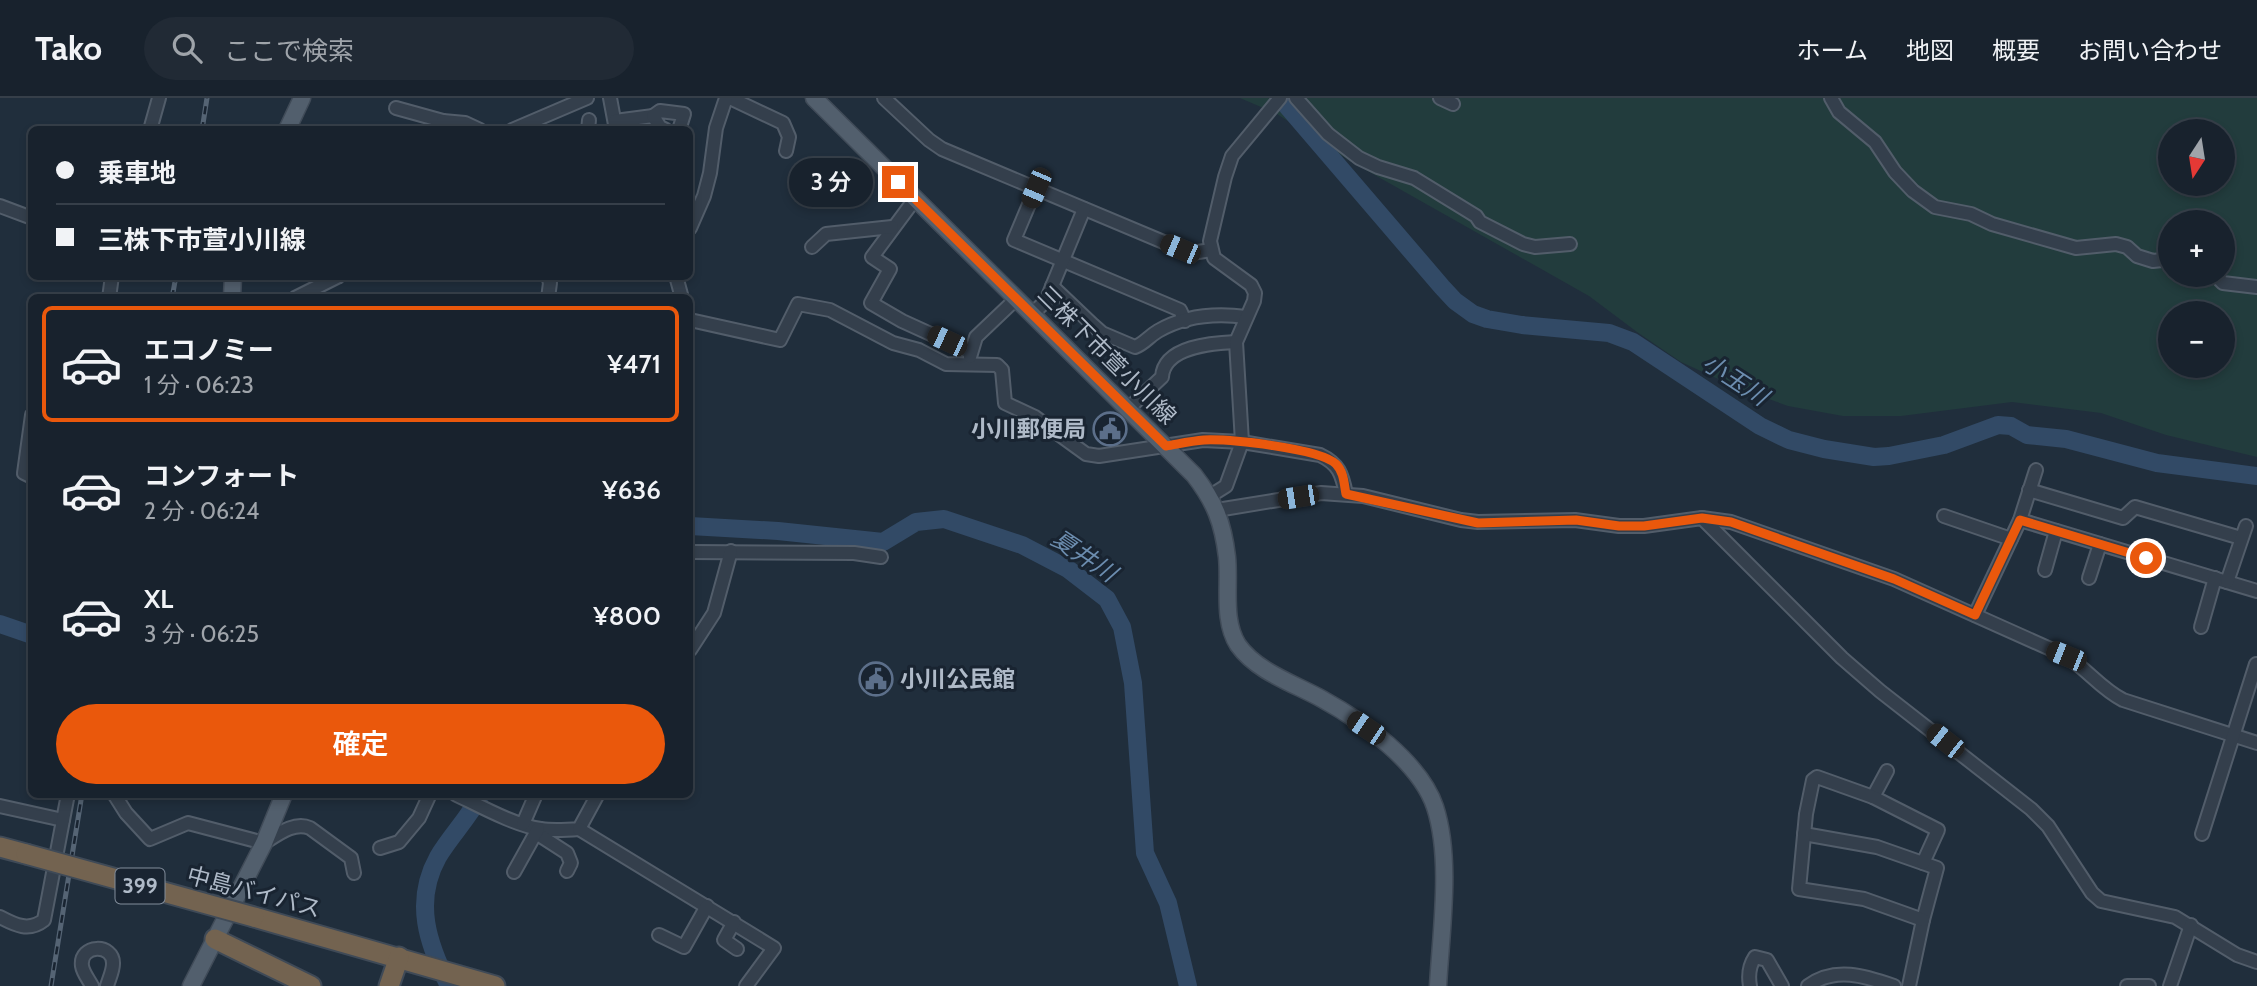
<!DOCTYPE html>
<html lang="ja">
<head>
<meta charset="utf-8">
<style>
	:root { --surface:#18222d; --page:#212a35; --text:#f1f3f6; --muted:#9fa4aa; --line:#363f49; --accent:#ea580c }
	body { margin:0; font-family:Cabin,"Noto Sans JP",sans-serif; background:var(--page); color:var(--text); height:100vh; display:flex; flex-direction:column; font-size:26px; white-space:nowrap }
	* { box-sizing:border-box; margin:0 }
	p { font-size:23px; color:var(--muted) }
	.icon { flex:none; width:38px; height:38px; fill:none; stroke:currentColor; stroke-width:2; stroke-linecap:round; stroke-linejoin:round }
	.map { position:relative; flex:1; overflow:hidden }
	.sheet { position:absolute; left:28px; top:196px; width:665px; height:504px; display:flex; flex-direction:column; background:var(--surface); border-radius:10px; box-shadow:0 4px 10px #0003,0 0 0 2px var(--line) }
	.sheet>* { flex:none }
	.top-card { position:absolute; left:28px; top:28px; width:665px; height:154px; border-radius:10px; box-shadow:0 4px 10px #0003,0 0 0 2px var(--line); display:grid; align-content:center; height:154px; padding:0 28px; background:var(--surface) }
	.needle { width:46px; rotate:192deg }
	.buttons { position:absolute; left:2158px; top:21px; display:grid; gap:14px }
	.buttons a { display:grid; place-items:center; width:77px; height:77px; border-radius:50%; background:var(--surface); box-shadow:0 4px 10px #0003,0 0 0 2px var(--line); font-size:35px }
	.end { position:absolute; width:32px; height:32px; margin:-16px; border:9px solid #ea580c; background:#fff; box-shadow:0 0 0 4px #fff }
	.from { border-radius:50% }
	.bubble { position:absolute; height:49px; border-radius:24px; background:var(--surface); box-shadow:0 4px 10px #0003,0 0 0 2px var(--line); font-size:23px; font-weight:600; line-height:49px; text-align:center }
	.car { position:absolute; width:21px; height:42px; margin:-21px -10px; border-radius:9px; box-shadow:0 0 5px 2px #0007; background:linear-gradient(#222 24%,#8ab4d8 0 40%,#222 0 76%,#8ab4d8 0 86%,#222 0) }
	.top-card b { display:flex; align-items:center; gap:24px; height:66px; font-size:26px }
	.top-card b+b { border-top:2px solid var(--line) }
	.top-card i { width:18px; height:18px; background:var(--text) }
	ul { padding:12px 0 0; list-style:none }
	li { display:flex; align-items:center; gap:21px; height:116px; margin:0 14px 10px; padding:0 14px; border:4px solid transparent; border-radius:10px }
	li div { flex:1 }
	li b { display:block; font-size:26px }
	li em { font-style:normal; font-weight:600 }
	li.active { border-color:var(--accent) }
	li>.icon { width:63px; height:63px; stroke-width:1.5 }
	.action { display:flex; gap:14px; margin-top:auto; padding:14px 28px }
	.action a { flex:1; height:80px; border-radius:42px; background:var(--accent); color:#fff; font-size:28px; font-weight:600; line-height:80px; text-align:center }
	header { display:flex; align-items:center; gap:42px; box-sizing:border-box; height:98px; padding:0 35px; background:var(--surface); border-bottom:2px solid var(--line) }
	header strong { font-size:33px }
	nav { display:flex; gap:38px; margin-inline-start:auto; font-size:24px }
	.search { width:490px; height:63px; background:var(--page); display:flex; align-items:center; gap:18px; box-sizing:border-box; padding:0 24px; border-radius:38px; color:var(--muted); font-size:26px }
	.map>svg:first-child { display:block }
	.green { fill:#223c3d; fill-rule:evenodd }
	.lines { fill:none; stroke-linecap:round; stroke-linejoin:round }
	.river { stroke:#324a66; stroke-width:18 }
	.minor-casing { stroke:#525d6a; stroke-width:16 }
	.major-casing { stroke:#404b58; stroke-width:19 }
	.highway-casing { stroke:#3f4a57; stroke-width:23 }
	.minor { stroke:#343f4c; stroke-width:12 }
	.major { stroke:#525f6d; stroke-width:16 }
	.highway { stroke:#736350; stroke-width:19 }
	.rail-casing { stroke:#556474; stroke-width:5 }
	.rail { stroke:#192431; stroke-width:2.5; stroke-dasharray:8; stroke-linecap:butt }
	.highway-bridge-casing { stroke:#3f4a57; stroke-width:23; stroke-linecap:butt }
	.highway-bridge { stroke:#736350; stroke-width:19 }
	.route { stroke:#ea580c; stroke-width:9 }
	.labels { text-anchor:middle; stroke-width:6; stroke-linejoin:round; paint-order:stroke }
	.shield { fill:#192431; stroke:#828d9b; stroke-width:2 }
	.shield-label { font-size:21px; font-weight:bold; fill:#afbac8 }
	.street-label { font-size:23px; fill:#afbac8; stroke:#192431 }
	.poi-label { font-size:23px; font-weight:bold; fill:#afbac8; stroke:#192431; text-anchor:end }
	.water-label { font-size:24px; font-style:italic; fill:#6c8daf; stroke:#192431 }
</style>
</head>
<body>
<header>
<strong>Tako</strong>
<div class="search"><svg class="icon" aria-label="search" viewBox="0 0 24 24"><circle cx="10" cy="10" r="6"/><path d="M15 15l6 6"/></svg>ここで検索</div>
<nav><a>ホーム</a><a>地図</a><a>概要</a><a>お問い合わせ</a></nav>
</header>
<div class="map">
<svg width="2257" height="888" viewBox="0 0 2257 888">
	<rect width="100%" height="100%" fill="#202e3c"/>
	<path class="green" d="M1240,0H2257V359L2166,337L2101,315L2012,304L1901,318H1843L1788,308L1738,290L1681,264L1637,234L1589,198L1350,63L1277,16ZM2170,33H2222V86H2170ZM2170,124H2222V177H2170ZM2170,215H2222V268H2170Z"/>
	<g class="lines">
		<g class="river">
			<polyline points="1280,0 1442,189 1455,203 1473,216 1487,221 1522,227 1609,235 1633,244 1760,328 1789,342 1824,351 1874,359 1889,358 1944,347 1998,327 2011,328 2027,337 2066,341 2157,365 2257,378"/>
			<polyline points="690,428 778,433 883,444 916,424 944,421 1022,447 1068,471 1107,501 1122,529 1133,585 1145,755 1168,805 1188,888"/>
			<polyline points="0,526 32,537"/>
			<path d="M449,888C428,846 413,804 438,759C451,737 469,720 481,696"/>
		</g>
		<defs>
			<g id="minor">
				<polyline points="610,0 616,32"/>
				<polyline points="730,0 783,25 789,39 786,53"/>
				<polyline points="884,0 929,42 942,51 1180,151 1192,155 1211,152"/>
				<polyline points="1296,0 1328,36 1359,60 1378,69 1414,80 1476,118 1480,124 1523,146 1535,149 1570,146"/>
				<polyline points="1440,0 1453,6"/>
				<polyline points="1831,0 1839,14 1875,44 1895,74 1913,93 1935,109 1971,116 1992,126 2076,150 2116,146 2127,149 2137,158 2153,163 2162,162 2170,154"/>
				<polyline points="396,10 443,23"/>
				<polyline points="615,23 653,18"/>
				<polyline points="443,31 443,23 465,25 480,32"/>
				<polyline points="150,32 159,0"/>
				<polyline points="512,32 587,0"/>
				<polyline points="588,32 589,22"/>
				<polyline points="666,32 660,29 653,18 660,13 684,16 679,32"/>
				<polyline points="1036,90 1014,142 1180,212 1185,223"/>
				<polyline points="915,101 872,159 890,171 871,205 902,223 970,254"/>
				<polyline points="0,108 32,120"/>
				<polyline points="690,130 704,98 710,75 716,30 726,0"/>
				<polyline points="812,149 826,136 892,129"/>
				<polyline points="2215,177 2223,185 2257,189"/>
				<polyline points="548,178 550,185 548,200"/>
				<polyline points="676,178 682,200"/>
				<path d="M1052,188L1093,227L1102,235L1135,249C1145,245 1148,239 1158,233C1184,218 1216,215 1246,219"/>
				<polyline points="109,200 112,178"/>
				<polyline points="295,200 339,178"/>
				<polyline points="1033,215 1046,203 1084,111"/>
				<path d="M690,222L780,242L798,206L830,212L893,245L919,252L946,266L997,267L1002,272L1005,305L1035,319L1086,356L1099,358L1203,342L1242,344L1320,357C1339,366 1342,376 1346,396"/>
				<polyline points="970,259 976,239 1017,200"/>
				<path d="M1128,311L1162,279C1164,248 1213,245 1236,244"/>
				<polyline points="32,317 24,375 32,379"/>
				<polyline points="2029,392 2123,420 2135,409 2241,440"/>
				<polyline points="1210,398 1226,388 1242,344 1236,244 1254,203 1255,195 1251,187 1214,160 1210,143 1225,79 1232,58 1280,0"/>
				<polyline points="1217,412 1321,395 1363,398 1461,422 1478,424 1575,422 1619,428 1644,428 1702,420 1842,560 1880,593 2031,711 2048,728 2092,795 2101,803 2175,819 2237,857 2257,864"/>
				<polyline points="1944,418 2011,441"/>
				<path d="M1702,420L1731,424L1894,481L2066,558C2087,571 2101,591 2123,602L2257,645"/>
				<polyline points="2020,422 2257,493"/>
				<polyline points="690,454 854,455 881,459"/>
				<polyline points="2045,472 2056,433"/>
				<polyline points="2089,480 2100,446"/>
				<polyline points="2227,484 2246,428"/>
				<polyline points="1975,517 2020,422 2036,372"/>
				<polyline points="2201,529 2215,480"/>
				<polyline points="690,552 714,515 731,453"/>
				<path d="M114,696L126,715L150,741L188,725L264,745C277,737 294,723 310,730L351,760L354,775"/>
				<path d="M455,696C478,707 516,728 541,731C553,733 566,732 579,731L598,696"/>
				<polyline points="1873,699 1887,673"/>
				<polyline points="0,708 63,722"/>
				<polyline points="523,726 536,696"/>
				<polyline points="579,731 774,850 746,888"/>
				<polyline points="536,735 567,755 571,765 567,773"/>
				<polyline points="1804,736 1877,749 1937,770 1923,822 1909,888"/>
				<polyline points="2202,736 2256,566"/>
				<polyline points="380,750 399,744 419,720 430,696"/>
				<polyline points="1923,765 1938,732 1873,699 1817,679 1813,682 1806,716 1799,791 1864,801 1923,822"/>
				<polyline points="514,774 538,731"/>
				<path d="M0,819C15,827 29,834 44,822L68,696"/>
				<polyline points="734,824 724,842 737,851"/>
				<polyline points="659,837 684,849 707,808"/>
				<path d="M92,888C89,882 83,875 82,868C79,846 114,845 113,866C113,873 109,881 107,888"/>
				<path d="M1750,888C1748,877 1749,868 1755,859L1767,862L1782,888"/>
				<path d="M1808,888C1835,868 1865,878 1894,888"/>
				<polyline points="2127,888 2149,888"/>
				<polyline points="2170,888 2191,827"/>
			</g>
			<g id="major">
				<path d="M814,0L1194,377C1215,404 1223,425 1227,459C1230,487 1222,522 1238,547C1257,574 1295,586 1322,601C1362,623 1420,664 1435,709C1452,761 1441,833 1438,888"/>
				<polyline points="287,32 302,0"/>
				<polyline points="232,200 233,178"/>
				<polyline points="191,888 264,745 284,696"/>
			</g>
			<g id="highway">
				<polyline points="0,749 26,756"/>
				<polyline points="254,819 495,888"/>
				<polyline points="215,841 311,888"/>
				<polyline points="389,888 399,859"/>
			</g>
		</defs>
		<use href="#minor" class="minor-casing"/>
		<use href="#major" class="major-casing"/>
		<use href="#highway" class="highway-casing"/>
		<use href="#minor" class="minor"/>
		<use href="#major" class="major"/>
		<use href="#highway" class="highway"/>
		<defs>
			<g id="rail">
				<polyline points="202,32 207,0"/>
				<polyline points="172,200 176,178"/>
				<polyline points="51,888 82,696"/>
			</g>
		</defs>
		<use href="#rail" class="rail-casing"/>
		<use href="#rail" class="rail"/>
		<defs>
			<polyline id="highway-bridge" points="26,756 254,819"/>
		</defs>
		<use href="#highway-bridge" class="highway-bridge-casing"/>
		<use href="#highway-bridge" class="highway-bridge"/>
	</g>
	<g class="lines">
		<path class="route" d="M898,84L1166,348C1178,346 1191,343 1204,342C1229,341 1319,350 1336,366C1344,374 1344,386 1346,396L1478,425L1576,422L1619,428H1644L1702,420L1731,424L1894,481L1975,517L2020,422L2146,460"/>
	</g>
	<defs>
		<symbol id="civic-ring" viewBox="-11 -11 22 22"><circle r="9.5" fill="#192431" stroke="#5c6f8a" stroke-width="1.5"/><path d="M-.6-6.5H3V-4.5H.6V-3L4-1V1h2V6H-6V1h2V-1L-.6-3ZM-1.2 2.5V6h2.4V2.5Z" fill="#5c6f8a"/></symbol>
	</defs>
	<g fill-rule="evenodd">
		<use href="#civic-ring" x="1091" y="312" width="38" height="38"/>
		<use href="#civic-ring" x="857" y="562" width="38" height="38"/>
	</g>
	<g class="labels">
		<rect class="shield" x="115.5" y="770.5" width="49" height="35" rx="5"/>
		<g class="shield-label">
			<text x="140" y="795">399</text>
		</g>
		<g class="street-label">
			<text transform="translate(1107 257) rotate(45)" y="8">三株下市萱小川線</text>
			<text transform="translate(254 794) rotate(15)" y="8">中島バイパス</text>
		</g>
		<g class="poi-label">
			<text x="1086" y="339">小川郵便局</text>
			<text x="900" y="589" text-anchor="start">小川公民館</text>
		</g>
		<g class="water-label">
			<text transform="translate(1735 282) rotate(33)" y="8">小玉川</text>
			<text transform="translate(1084 458) rotate(34)" y="8">夏井川</text>
		</g>
	</g>
</svg>
<div class="buttons">
<a><svg class="needle" viewBox="-14 -14 28 28"><path d="M0-13l5 13h-10z" fill="#e53935"/><path d="M0 13l5-13h-10z" fill="#9fa4aa"/></svg></a>
<a>+</a>
<a>−</a>
</div>
<i class="end from" style="left:2146px;top:460px"></i>
<i class="end" style="left:898px;top:84px"></i>
<div class="bubble" style="left:789px;top:60px;width:84px">3 分</div>
<i class="car" style="left:1036px;top:90px;rotate:203deg"></i>
<i class="car" style="left:1180px;top:151px;rotate:293deg"></i>
<i class="car" style="left:947px;top:243px;rotate:295deg"></i>
<i class="car" style="left:1298px;top:399px;rotate:261deg"></i>
<i class="car" style="left:2066px;top:558px;rotate:292deg"></i>
<i class="car" style="left:1366px;top:630px;rotate:304deg"></i>
<i class="car" style="left:1945px;top:643px;rotate:308deg"></i>
<div class="top-card">
<b><i class="from"></i>乗車地</b>
<b><i></i>三株下市萱小川線</b>
</div>
<section class="sheet">
<ul>
<li class="active"><svg class="icon" aria-label="car" viewBox="0 0 24 24"><path d="M5 17H2v-5l4-1 3-4h7l3 4 3 1v5h-3M9 17h6M6 11h13"/><circle cx="7" cy="17" r="2"/><circle cx="17" cy="17" r="2"/></svg><div><b>エコノミー</b><p>1 分 · 06:23</p></div><em>¥471</em></li>
<li><svg class="icon" aria-label="car" viewBox="0 0 24 24"><path d="M5 17H2v-5l4-1 3-4h7l3 4 3 1v5h-3M9 17h6M6 11h13"/><circle cx="7" cy="17" r="2"/><circle cx="17" cy="17" r="2"/></svg><div><b>コンフォート</b><p>2 分 · 06:24</p></div><em>¥636</em></li>
<li><svg class="icon" aria-label="car" viewBox="0 0 24 24"><path d="M5 17H2v-5l4-1 3-4h7l3 4 3 1v5h-3M9 17h6M6 11h13"/><circle cx="7" cy="17" r="2"/><circle cx="17" cy="17" r="2"/></svg><div><b>XL</b><p>3 分 · 06:25</p></div><em>¥800</em></li>
</ul>
<div class="action"><a>確定</a></div>
</section>
</div>
</body>
</html>
